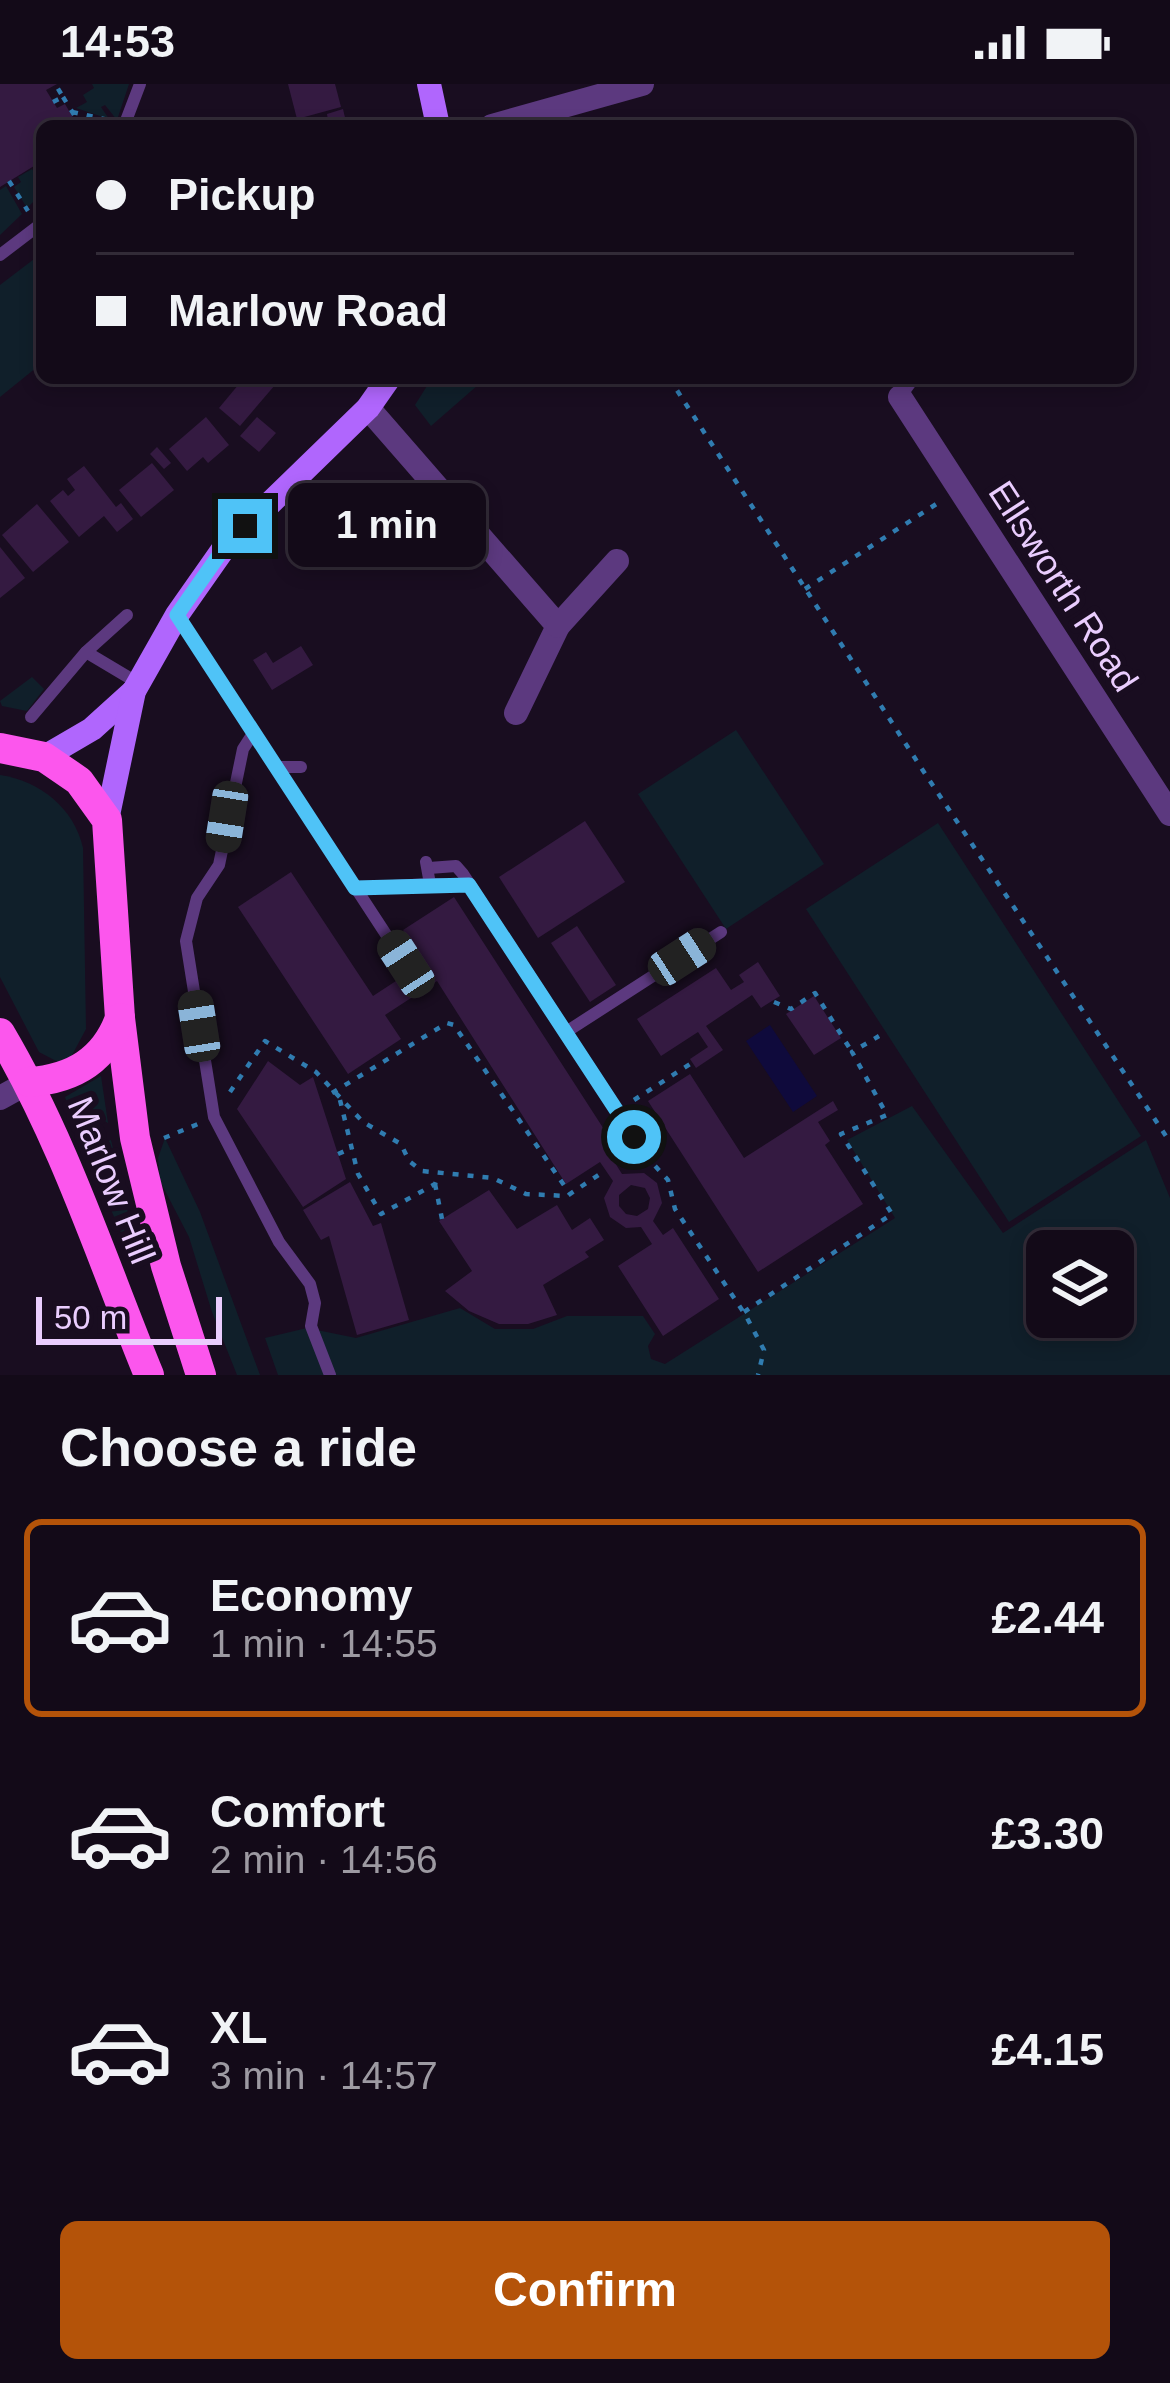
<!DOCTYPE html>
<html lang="en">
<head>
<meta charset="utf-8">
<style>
	:root { --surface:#130a18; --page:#1c1321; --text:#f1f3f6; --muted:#9d9aa2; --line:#322b37; --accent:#b45309 }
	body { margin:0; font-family:Helvetica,sans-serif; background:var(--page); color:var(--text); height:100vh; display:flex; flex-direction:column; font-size:45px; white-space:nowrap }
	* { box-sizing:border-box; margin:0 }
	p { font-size:39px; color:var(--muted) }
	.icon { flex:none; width:66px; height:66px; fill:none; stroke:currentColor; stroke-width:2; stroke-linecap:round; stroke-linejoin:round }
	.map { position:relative; height:1291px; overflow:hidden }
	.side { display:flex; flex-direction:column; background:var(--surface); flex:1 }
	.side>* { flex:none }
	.guide { position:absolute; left:36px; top:36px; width:1098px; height:264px; border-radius:18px; box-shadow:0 6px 18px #0003,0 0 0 3px var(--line); display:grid; align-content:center; height:264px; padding:0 60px; background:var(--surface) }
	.tools { position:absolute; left:1026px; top:1146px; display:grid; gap:24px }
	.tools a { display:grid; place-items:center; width:108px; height:108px; border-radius:18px; background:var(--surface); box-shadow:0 6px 18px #0003,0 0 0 3px var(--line); font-size:60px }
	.scale { position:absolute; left:36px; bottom:30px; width:186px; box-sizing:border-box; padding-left:12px; border:6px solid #eacdfe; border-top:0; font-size:33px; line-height:42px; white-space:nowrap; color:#eacdfe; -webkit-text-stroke:9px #190d20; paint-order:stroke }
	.end { position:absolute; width:54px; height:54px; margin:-27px; border:15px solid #4fc3f7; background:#111; box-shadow:0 0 0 6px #111 }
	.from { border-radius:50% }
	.bubble { position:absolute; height:84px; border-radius:18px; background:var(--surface); box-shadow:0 6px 18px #0003,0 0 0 3px var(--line); font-size:39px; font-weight:600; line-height:84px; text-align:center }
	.car { position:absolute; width:36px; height:72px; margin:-36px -18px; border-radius:15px; box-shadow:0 0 9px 3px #0007; background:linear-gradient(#222 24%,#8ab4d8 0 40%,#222 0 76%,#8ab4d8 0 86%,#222 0) }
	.guide b { display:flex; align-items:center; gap:42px; height:114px; font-size:45px }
	.guide b+b { border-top:3px solid var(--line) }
	.guide i { width:30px; height:30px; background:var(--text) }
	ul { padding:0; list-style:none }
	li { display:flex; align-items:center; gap:36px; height:198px; margin:0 24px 18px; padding:0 36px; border:6px solid transparent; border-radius:18px }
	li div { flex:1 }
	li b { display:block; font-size:45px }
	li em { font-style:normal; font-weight:600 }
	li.on { border-color:var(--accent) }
	li>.icon { width:108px; height:108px; stroke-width:1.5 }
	h2 { padding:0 60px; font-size:54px; line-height:144px }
	.action { display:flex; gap:24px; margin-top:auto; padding:24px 60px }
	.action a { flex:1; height:138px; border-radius:18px; background:var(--accent); color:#fff; font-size:48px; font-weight:600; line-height:138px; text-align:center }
	.status { display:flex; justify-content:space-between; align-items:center; height:84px; padding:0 60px; background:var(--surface); direction:ltr }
	.status svg { height:33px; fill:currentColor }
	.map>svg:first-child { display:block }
	.green { fill:#101f2a; fill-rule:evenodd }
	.water { fill:#0f0a3c }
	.building { fill:#341a41; fill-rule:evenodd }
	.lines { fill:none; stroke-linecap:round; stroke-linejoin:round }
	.path { stroke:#307cb0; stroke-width:4.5; stroke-dasharray:6 9; stroke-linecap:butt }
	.lane { stroke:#5c397f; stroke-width:12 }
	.street { stroke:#5c397f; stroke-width:24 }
	.secondary { stroke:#b066fd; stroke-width:24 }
	.primary { stroke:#fc56ed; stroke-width:30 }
	.route { stroke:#4fc3f7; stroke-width:15 }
	.labels { text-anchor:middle; stroke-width:12; stroke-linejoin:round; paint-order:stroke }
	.street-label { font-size:36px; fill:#eacdfe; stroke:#190d20 }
</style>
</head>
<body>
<div class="status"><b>14:53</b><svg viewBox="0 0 49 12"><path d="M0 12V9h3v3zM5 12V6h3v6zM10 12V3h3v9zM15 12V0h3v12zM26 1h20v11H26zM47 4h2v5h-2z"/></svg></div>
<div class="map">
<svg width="1170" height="1291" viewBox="0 0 1170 1291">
	<rect width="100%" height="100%" fill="#190d20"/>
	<g class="green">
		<polygon points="92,0 129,0 117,36 105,21 101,23 109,35 76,24 87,18 83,11 94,4"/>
		<polygon points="32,85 42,101 42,109 27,124 14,103 21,98 18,93"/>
		<polygon points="6,102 22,130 0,151 0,106"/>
		<polygon points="42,169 42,279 0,313 0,201"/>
		<polygon points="432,294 486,294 431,342 415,321"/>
		<polygon points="32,593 44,605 27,627 2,622 0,617"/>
		<polygon points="736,646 824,780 726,845 638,710"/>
		<path d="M0,691C40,697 74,724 83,764L86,945L71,973L58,978L39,968L0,893Z"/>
		<polygon points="938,739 1141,1052 1009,1138 806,825"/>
		<polygon points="101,992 108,1039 83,1025 70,1028 65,1013"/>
		<path d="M912,1022L1003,1149L1146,1056L1170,1114V1291H278L265,1254L307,1244L356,1254L460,1224L495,1245H533L567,1232H643L655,1250L648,1262L651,1275L665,1280L895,1134L847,1056ZM1047,1167H1113V1233H1047Z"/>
		<polygon points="82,1042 103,1059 111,1056 134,1155 125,1158 76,1045"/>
		<polygon points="165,1054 200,1128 260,1291 237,1291 212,1228 189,1153 160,1097 158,1074"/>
	</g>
	<polygon class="water" points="770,941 817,1012 793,1028 746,957"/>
	<g class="building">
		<polygon points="0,0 57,0 46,6 57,24 65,20 78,42 42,42 42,77 0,103"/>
		<polygon points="288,0 335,0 341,23 297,35"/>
		<polygon points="343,25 346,38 329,42 327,30"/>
		<polygon points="244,294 281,294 240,342 219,324"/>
		<polygon points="206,333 229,361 208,379 203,373 187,387 169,365"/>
		<polygon points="257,333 276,349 259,368 240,352"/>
		<polygon points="157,363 171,379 164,385 150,370"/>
		<polygon points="152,379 174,406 141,433 119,406"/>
		<polygon points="84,382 116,423 121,419 133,435 117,448 104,432 79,453 50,417 63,406 68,412 75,406 67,395"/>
		<polygon points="37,420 69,458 33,488 2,451"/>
		<polygon points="0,463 25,494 0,514"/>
		<polygon points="301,562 313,581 272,606 253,576 266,568 273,579"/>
		<polygon points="585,737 625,798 538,854 499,793"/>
		<path d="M291,788L373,912L425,878L403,846L454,813L618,1067L610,1071L622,1090L644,1089L657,1099L662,1119L653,1137L663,1151L673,1144L719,1215L663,1252L618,1182L652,1160L641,1143L626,1144L610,1133L604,1114L613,1097L600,1078L566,1100L437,897L385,931L401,955L348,990L238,823ZM631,1101L645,1104L650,1114L648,1125L637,1132L626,1130L619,1122V1111Z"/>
		<polygon points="577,842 616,901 590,918 551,859"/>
		<polygon points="758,878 780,912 761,924 752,911 706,942 723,966 696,984 690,975 708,963 698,948 661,972 637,935 716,884 731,906 744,898 739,891"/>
		<polygon points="814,912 841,954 814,971 786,930"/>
		<polygon points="268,977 300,1001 313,993 346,1095 303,1123 237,1025"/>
		<polygon points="690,990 744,1074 833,1017 838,1026 818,1038 830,1057 825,1061 863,1120 758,1188 648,1017"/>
		<polygon points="350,1098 373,1142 381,1139 409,1236 357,1251 329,1152 321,1156 303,1126"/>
		<polygon points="489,1106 517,1145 557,1121 572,1146 590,1134 604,1156 585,1168 589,1173 543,1201 557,1231 528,1240 499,1240 469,1227 445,1207 472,1187 439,1137"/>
	</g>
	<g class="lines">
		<g class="path">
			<polyline points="63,13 81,42"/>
			<polyline points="53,18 63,13 57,3 62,0"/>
			<polyline points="72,28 108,36"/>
			<polyline points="38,79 42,85"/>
			<polyline points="9,97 28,127"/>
			<polyline points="669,294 920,682 1170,1058"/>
			<polyline points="805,505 941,417"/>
			<polyline points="774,918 791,925 815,909 852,968"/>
			<polyline points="230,1008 265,957 316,988 363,1038 401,1060 409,1077 422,1087 493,1094 526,1110 567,1112 603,1088"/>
			<polyline points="332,1009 447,939 454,941 570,1110"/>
			<polyline points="340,1016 358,1090 381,1130 435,1100 438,1092"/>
			<polyline points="634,1016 690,980"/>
			<polyline points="164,1054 198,1040"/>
			<polyline points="338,1070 352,1064"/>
			<polyline points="645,1071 668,1096 675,1125 746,1232 764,1266 758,1291"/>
			<polyline points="435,1100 442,1135"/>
			<polyline points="744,1228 892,1130 841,1050 887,1031 852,968 879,952"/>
		</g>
		<g class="lane">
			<polyline points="124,42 140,0"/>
			<polyline points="0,171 42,139"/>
			<polyline points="900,313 914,294"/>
			<polyline points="178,532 406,881"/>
			<polyline points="86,568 138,599"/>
			<polyline points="31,633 86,568 127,531"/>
			<polyline points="254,648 243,665 219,781 197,814 186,857 214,1033 279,1158 310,1200 315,1219 311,1242 330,1291"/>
			<polyline points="279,683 301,683"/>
			<polyline points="429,784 456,782 463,790 635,1053"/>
			<polyline points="430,800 469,801"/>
			<polyline points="355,804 430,800 426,778"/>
			<polyline points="566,948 721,848"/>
		</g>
		<g class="street">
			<polyline points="492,42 642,0"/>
			<polyline points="900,313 1170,730"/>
			<polyline points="368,324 558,542 516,629"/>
			<polyline points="558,542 617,477"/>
			<polyline points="0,1014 29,998"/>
		</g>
		<g class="secondary">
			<polyline points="429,0 438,42"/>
			<polyline points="44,673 92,645 134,607"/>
			<polyline points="107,736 134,607 177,531 224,464 368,324 389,294"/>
		</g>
		<g class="primary">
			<polyline points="0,664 44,673 79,697 107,736 120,934 135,1054 166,1182 201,1291"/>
			<path d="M0,949C64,1057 102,1176 149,1291"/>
			<path d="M29,998C73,995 105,976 120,934"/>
		</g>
	</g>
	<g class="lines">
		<polyline class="route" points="245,442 224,464 177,531 355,804 469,801 634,1053"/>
	</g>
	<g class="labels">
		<g class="street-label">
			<text transform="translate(1064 502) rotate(57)" y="13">Ellsworth Road</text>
			<text transform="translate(112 1096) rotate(68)" y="13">Marlow Hill</text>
		</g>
	</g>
</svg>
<div class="tools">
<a><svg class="icon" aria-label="layers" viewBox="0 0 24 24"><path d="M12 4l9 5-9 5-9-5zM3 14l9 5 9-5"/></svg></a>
</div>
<div class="scale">50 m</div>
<i class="end from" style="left:634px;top:1053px"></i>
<i class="end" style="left:245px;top:442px"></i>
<div class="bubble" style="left:288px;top:399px;width:198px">1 min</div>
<i class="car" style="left:227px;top:733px;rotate:189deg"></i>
<i class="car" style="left:682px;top:873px;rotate:57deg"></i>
<i class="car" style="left:406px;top:880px;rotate:327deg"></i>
<i class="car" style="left:199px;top:942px;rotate:351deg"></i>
<div class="guide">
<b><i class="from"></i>Pickup</b>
<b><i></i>Marlow Road</b>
</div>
</div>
<section class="side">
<h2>Choose a ride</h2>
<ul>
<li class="on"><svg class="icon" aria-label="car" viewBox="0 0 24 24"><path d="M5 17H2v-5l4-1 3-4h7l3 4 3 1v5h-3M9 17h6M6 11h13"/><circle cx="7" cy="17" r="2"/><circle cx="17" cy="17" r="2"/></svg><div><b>Economy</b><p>1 min · 14:55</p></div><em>£2.44</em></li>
<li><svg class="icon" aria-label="car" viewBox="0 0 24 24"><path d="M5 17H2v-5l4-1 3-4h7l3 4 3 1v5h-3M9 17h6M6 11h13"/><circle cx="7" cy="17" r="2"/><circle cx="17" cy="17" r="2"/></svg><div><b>Comfort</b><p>2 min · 14:56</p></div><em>£3.30</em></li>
<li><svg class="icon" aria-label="car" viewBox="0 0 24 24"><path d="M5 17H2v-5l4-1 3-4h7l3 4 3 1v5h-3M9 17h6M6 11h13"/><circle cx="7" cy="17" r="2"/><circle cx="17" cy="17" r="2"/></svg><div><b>XL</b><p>3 min · 14:57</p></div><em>£4.15</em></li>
</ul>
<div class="action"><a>Confirm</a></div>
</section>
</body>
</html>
